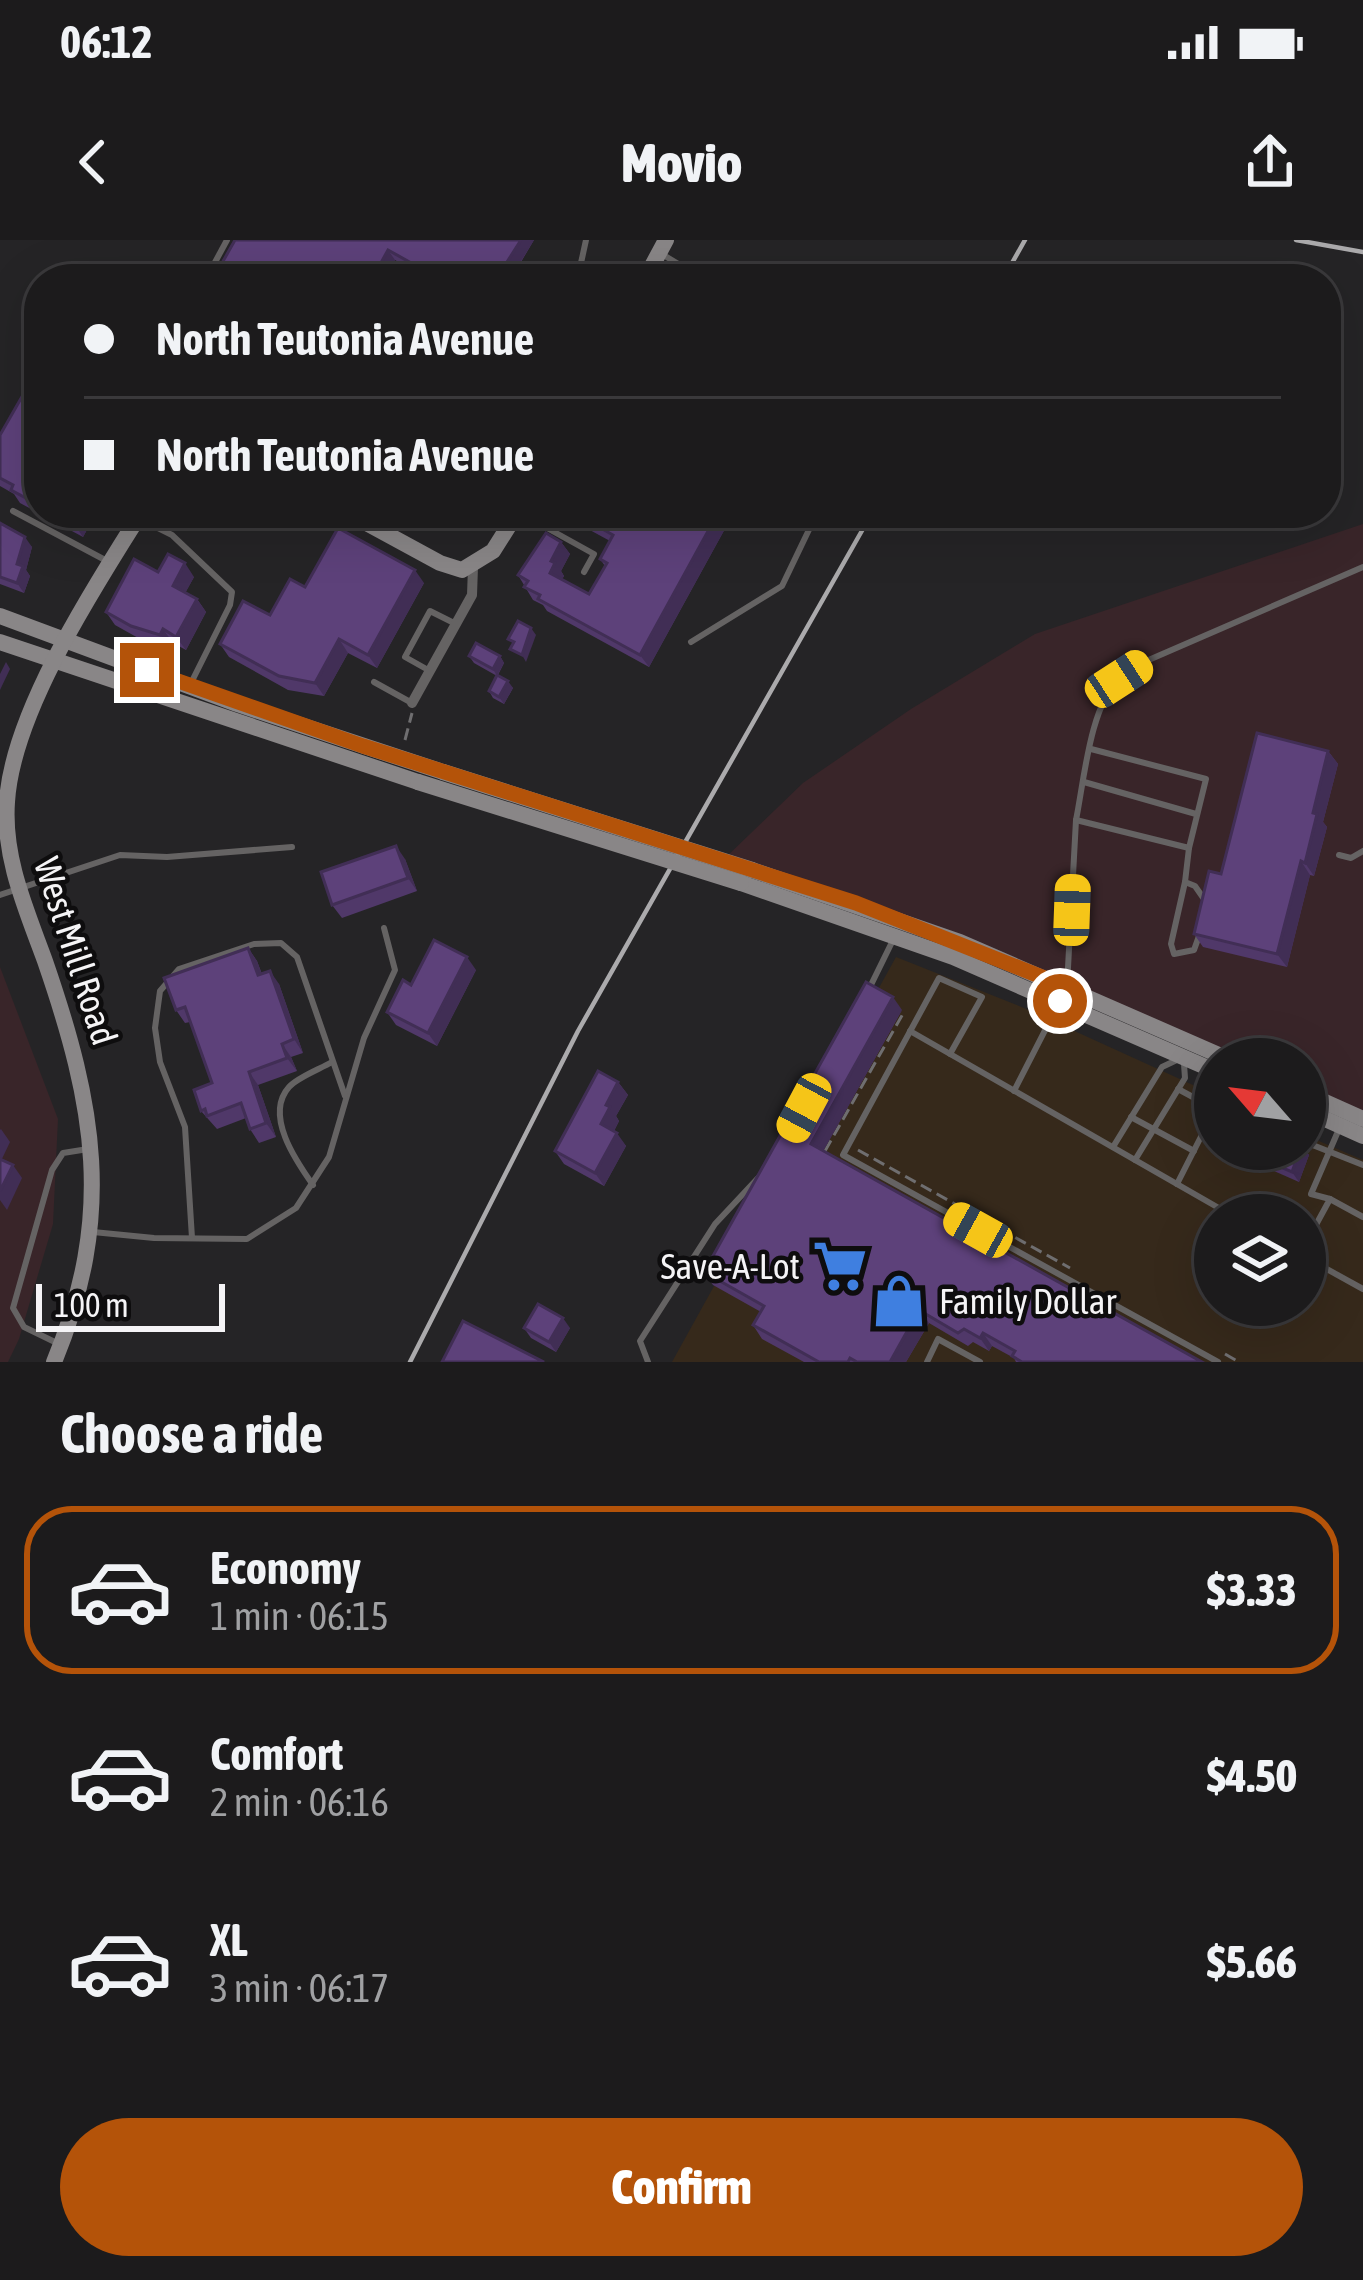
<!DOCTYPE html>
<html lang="en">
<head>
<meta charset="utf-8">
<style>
	:root { --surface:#1c1b1c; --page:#292829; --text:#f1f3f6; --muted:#a0a1a3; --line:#3a393b; --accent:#b45309 }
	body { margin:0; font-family:"Asap Condensed",sans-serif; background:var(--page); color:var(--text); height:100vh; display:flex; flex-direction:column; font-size:45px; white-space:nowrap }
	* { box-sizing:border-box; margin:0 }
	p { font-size:39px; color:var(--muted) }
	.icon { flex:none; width:66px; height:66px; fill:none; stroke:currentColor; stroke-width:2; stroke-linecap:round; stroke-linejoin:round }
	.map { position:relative; height:1122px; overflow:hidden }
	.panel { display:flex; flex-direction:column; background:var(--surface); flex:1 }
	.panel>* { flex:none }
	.banner { position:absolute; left:24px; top:24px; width:1317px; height:264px; border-radius:48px; box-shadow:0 12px 48px #0002,0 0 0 3px var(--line); display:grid; align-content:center; height:264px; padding:0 60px; background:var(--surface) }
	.needle { width:78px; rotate:298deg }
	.buttons { position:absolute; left:1194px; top:798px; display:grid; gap:24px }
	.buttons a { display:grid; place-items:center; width:132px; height:132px; border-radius:50%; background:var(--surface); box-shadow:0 12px 48px #0002,0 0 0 3px var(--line); font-size:60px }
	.scale { position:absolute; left:36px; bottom:30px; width:189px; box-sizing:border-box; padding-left:12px; border:6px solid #f5f4f6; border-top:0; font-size:33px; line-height:42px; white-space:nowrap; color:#f5f4f6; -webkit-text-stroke:9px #0e0d0e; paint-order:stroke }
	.end { position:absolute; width:54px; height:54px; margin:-27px; border:15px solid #b45309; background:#fff; box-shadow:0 0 0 6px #fff }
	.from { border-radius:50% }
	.car { position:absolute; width:36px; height:72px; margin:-36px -18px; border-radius:15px; box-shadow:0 0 9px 3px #0007; background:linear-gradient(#f5c518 24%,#345 0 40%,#f5c518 0 76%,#345 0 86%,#f5c518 0) }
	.banner b { display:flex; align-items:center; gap:42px; height:114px; font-size:45px }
	.banner b+b { border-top:3px solid var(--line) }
	.banner i { width:30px; height:30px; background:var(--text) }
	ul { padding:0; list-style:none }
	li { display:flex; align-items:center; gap:36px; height:168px; margin:0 24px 18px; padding:0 36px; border:6px solid transparent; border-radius:48px }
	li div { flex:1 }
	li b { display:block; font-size:45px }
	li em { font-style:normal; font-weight:800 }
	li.on { border-color:var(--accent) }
	li>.icon { width:108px; height:108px; stroke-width:1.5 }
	h2 { padding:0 60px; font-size:54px; line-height:144px }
	.action { display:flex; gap:24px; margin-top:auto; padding:24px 60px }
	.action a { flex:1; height:138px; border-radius:72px; background:var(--accent); color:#fff; font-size:48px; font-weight:800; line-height:138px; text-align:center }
	.status { display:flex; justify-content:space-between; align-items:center; height:84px; padding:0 60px; background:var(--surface); direction:ltr }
	.status svg { height:33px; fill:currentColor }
	header { display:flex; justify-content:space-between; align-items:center; height:156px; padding:0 60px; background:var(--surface); font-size:54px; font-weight:800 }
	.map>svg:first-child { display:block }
	.commercial { fill:#36291b; fill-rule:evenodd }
	.industrial { fill:#392529 }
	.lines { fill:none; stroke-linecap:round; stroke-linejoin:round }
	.path { stroke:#6f6e70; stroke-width:3; stroke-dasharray:12 6; stroke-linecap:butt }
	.lane { stroke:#656363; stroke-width:6 }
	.street { stroke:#656363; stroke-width:10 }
	.secondary { stroke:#898687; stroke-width:16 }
	.rail { stroke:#abaaac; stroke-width:4.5 }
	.secondary-bridge { stroke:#898687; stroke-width:16 }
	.wall { fill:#503869 }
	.shaded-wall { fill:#412e55 }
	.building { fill:#5d417a; stroke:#412e55; stroke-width:3 }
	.route { stroke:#b45309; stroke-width:15 }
	.labels { text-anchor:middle; stroke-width:9; stroke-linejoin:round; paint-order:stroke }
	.street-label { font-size:36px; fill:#f5f4f6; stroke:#0e0d0e }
	.poi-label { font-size:36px; fill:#f5f4f6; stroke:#0e0d0e; text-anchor:end }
</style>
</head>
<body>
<div class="status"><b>06:12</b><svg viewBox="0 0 49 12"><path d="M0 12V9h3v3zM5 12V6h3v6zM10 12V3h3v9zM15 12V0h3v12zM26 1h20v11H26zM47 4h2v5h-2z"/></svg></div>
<header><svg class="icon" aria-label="back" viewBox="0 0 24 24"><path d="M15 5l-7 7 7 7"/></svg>Movio<svg class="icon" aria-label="share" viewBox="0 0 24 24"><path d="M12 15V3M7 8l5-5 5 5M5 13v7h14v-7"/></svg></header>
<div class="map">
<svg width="1363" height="1122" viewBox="0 0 1363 1122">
	<rect width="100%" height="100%" fill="#252426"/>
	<path class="commercial" d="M896,717L1024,768L1215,855V909H1305V895L1363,920V1122H672ZM1215,975H1305V1065H1215Z"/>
	<g class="industrial">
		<polygon points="1363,284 1363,879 1305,853 1305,819 1228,819 1067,747 722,621 803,543 911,469 1035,394"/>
		<polygon points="0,727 58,879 53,984 19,1099 8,1122 0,1122"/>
	</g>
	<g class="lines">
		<g class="path">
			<polyline points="405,500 412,473"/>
			<polyline points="858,910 1070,1028"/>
			<polyline points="825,911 904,772"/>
			<polyline points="1225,1114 1239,1122"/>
		</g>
		<g class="lane">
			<polyline points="586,0 581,23 587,39"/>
			<polyline points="660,13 680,25 678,39"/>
			<polyline points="206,39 227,0"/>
			<polyline points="13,271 107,321"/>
			<polyline points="520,273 594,314 584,332"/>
			<polyline points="140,279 172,295 232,352 230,365 191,443"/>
			<polyline points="391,292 402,273"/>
			<polyline points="691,402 782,346 817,273"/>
			<polyline points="430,431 405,417 430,371 456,384"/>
			<polyline points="374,442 412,463"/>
			<path d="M1091,509L1206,539L1189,608L1076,580C1084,541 1090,466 1119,439C1125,432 1136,427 1144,422L1363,327"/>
			<polyline points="1084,542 1196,574"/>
			<polyline points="1189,608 1185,642 1195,646 1204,659"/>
			<polyline points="1339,615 1351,618 1363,611"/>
			<polyline points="1185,642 1171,704 1174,714 1194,710 1199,696"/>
			<polyline points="0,655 120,615 167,617 292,607"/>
			<polyline points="1067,746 1076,580"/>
			<polyline points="868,751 894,698"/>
			<polyline points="910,791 1231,975"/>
			<polyline points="950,814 982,757 939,738 843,915 1218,1122"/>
			<polyline points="1014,851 1059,763"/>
			<polyline points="1131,877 1194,911"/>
			<polyline points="1305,902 1363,925"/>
			<polyline points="1113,907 1162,827 1181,818"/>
			<polyline points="1135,920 1185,838 1184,824"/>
			<polyline points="1177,944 1215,869 1178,849"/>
			<path d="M313,945C296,921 264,875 289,847C298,837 320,829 332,822"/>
			<polyline points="1330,959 1363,977"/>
			<polyline points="93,992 154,998 247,999 296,968 329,917 364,798 395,730 384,688"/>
			<polyline points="192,998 185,887 160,822 155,788 160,751 179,729 254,704 281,703 297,717 345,856"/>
			<polyline points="1305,1005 1330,959 1311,954 1339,889"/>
			<polyline points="1305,1017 1363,1049"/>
			<polyline points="59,1104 24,1087 13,1068 52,930 63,913 88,909"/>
			<polyline points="648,1122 640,1101 715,984 758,938"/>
			<polyline points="927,1122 938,1099 980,1122"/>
		</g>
		<polyline class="street" points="412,463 472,355 473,327"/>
		<g class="secondary">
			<polyline points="645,39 666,0"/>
			<polyline points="348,273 440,323 462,330 493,311 517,273"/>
			<polyline points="0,376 237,464 443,532"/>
			<polyline points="0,402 418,542"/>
			<polyline points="752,630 960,702 1228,819"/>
			<polyline points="741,643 953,717 1215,831"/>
			<polyline points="1305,853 1363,879"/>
			<polyline points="1305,870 1363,896"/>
			<path d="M54,1122C115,975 95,866 45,721C26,669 3,618 7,562C12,474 93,349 141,273"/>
		</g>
		<g class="rail">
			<polyline points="1296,0 1363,12"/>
			<polyline points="1003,39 1025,0"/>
			<polyline points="410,1122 578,791 872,273"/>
		</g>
		<g class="secondary-bridge">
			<polyline points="443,532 752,630"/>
			<polyline points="418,542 741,643"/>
		</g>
	</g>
	<g class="wall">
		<polygon points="235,0 534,0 511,39 429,39 395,20 384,39 378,37 377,39 213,39"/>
		<polygon points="39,127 39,273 93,273 94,277 83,297 20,263 14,254 0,246 0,195"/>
		<polygon points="563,273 760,273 752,287 732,276 649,427 547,371 543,365 533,360 518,335 561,302 570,314 561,331 564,336 562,339 589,354 605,326 600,319 610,301 566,277"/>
		<polygon points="0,283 32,307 26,330 30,336 24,353 0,344"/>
		<polygon points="158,332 194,337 185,353 197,359 206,372 186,410 173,403 170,408 140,399 115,385 106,372"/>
		<polygon points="424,343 377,428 348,413 324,456 288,450 229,417 220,404 270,375 305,347"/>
		<polygon points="469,416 500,416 504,423 498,435 513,448 504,464 493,458 489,451 497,436 474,423"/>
		<polygon points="1328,511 1338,524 1323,582 1327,587 1314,636 1310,635 1287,727 1203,707 1194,694 1221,634"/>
		<polygon points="405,619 417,651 342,678 332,665"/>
		<polygon points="248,708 257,721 262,734 279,744 303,813 291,817 297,831 258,845 276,897 259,903 250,889 246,878 217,889 201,871 212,843 190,782 185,783 176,770"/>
		<polygon points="476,730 437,806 396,785 387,772 411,745"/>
		<polygon points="902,770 823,911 1202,1122 1016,1122 1014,1118 992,1106 989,1111 973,1102 968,1106 929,1083 906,1122 804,1122 762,1099 753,1085 761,1072 713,1045 704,1032"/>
		<polygon points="618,842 628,855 616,876 619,881 614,891 626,906 604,946 564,924 555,911"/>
		<polygon points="1233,909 1304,909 1309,915 1299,942 1238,915"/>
		<polygon points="524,1088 570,1088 556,1112 531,1098"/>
	</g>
	<g class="shaded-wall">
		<polygon points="521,0 534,0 510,39 500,33"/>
		<polygon points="388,10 395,20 383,39 377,30"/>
		<polygon points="371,27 378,37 377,39 364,39"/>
		<polygon points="80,273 93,273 94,277 83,297 74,284"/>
		<polygon points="718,273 730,273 732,276 649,427 640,415"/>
		<polygon points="744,273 760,273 752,287 743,274"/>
		<polygon points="25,297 32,307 26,330 30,336 24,353 17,343 17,324"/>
		<polygon points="561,302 570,314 561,331 564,336 559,345 550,333 551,321"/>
		<polygon points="185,323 194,337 182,359 173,346"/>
		<polygon points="415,330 424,343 377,428 368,415"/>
		<polygon points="197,359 206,372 186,410 176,397"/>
		<polygon points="531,388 536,395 526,422 522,415"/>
		<polygon points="163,389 173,403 170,408 160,395"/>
		<polygon points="339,399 348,413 324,456 315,443"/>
		<polygon points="500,416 504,423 497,436 493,429"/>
		<polygon points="6,422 10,429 0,450 0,434"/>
		<polygon points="508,441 513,448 504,464 499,457"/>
		<polygon points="1328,511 1338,524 1323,582 1327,587 1314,636 1305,623 1313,573"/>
		<polygon points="396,606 405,619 417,651 408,638"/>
		<polygon points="1301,621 1310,635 1287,727 1277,714"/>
		<polygon points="248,708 257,721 267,749 258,735"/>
		<polygon points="467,717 476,730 437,806 428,793"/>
		<polygon points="270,731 279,744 303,813 294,799"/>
		<polygon points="893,757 902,770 820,917 811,904"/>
		<polygon points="282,804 291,817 297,831 287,818"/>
		<polygon points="249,832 258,845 276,897 266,883"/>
		<polygon points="618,842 628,855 616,876 619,881 611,897 601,884 606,865"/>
		<polygon points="1,889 10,902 0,923 0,890"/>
		<polygon points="617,893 626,906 604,946 595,933"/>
		<polygon points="1300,909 1304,909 1309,915 1299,942 1292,932"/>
		<polygon points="13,925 22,938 7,970 0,960 0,951"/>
		<polygon points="919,1070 929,1083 906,1122 890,1122"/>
		<polygon points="563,1078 570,1088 556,1112 549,1102"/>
		<polygon points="983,1093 992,1106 989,1111 980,1098"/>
	</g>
	<g class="building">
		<polygon points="235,0 521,0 500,33 511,39 440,39 388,10 377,30 371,27 364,39 213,39"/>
		<polygon points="39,127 39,265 11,250 13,245 0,238 0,195"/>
		<polygon points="54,273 80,273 74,284"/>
		<polygon points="574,273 718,273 640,415 538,359 540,355 524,347 528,341 518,335 546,293 561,302 551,321 555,323 550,333 589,354 607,323 600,319 613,295"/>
		<polygon points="0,283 25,297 17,324 23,326 17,343 0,337"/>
		<polygon points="338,288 415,330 368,415 339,399 315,443 279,436 220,404 243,361 270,375 290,339 305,347"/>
		<polygon points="168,314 185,323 173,346 197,359 176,397 163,389 160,395 131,386 106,372 134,319 158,332"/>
		<polygon points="518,381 531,388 522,415 510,409 514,402 508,399"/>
		<polygon points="476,403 500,416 493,429 469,416"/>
		<polygon points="497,435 508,441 499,457 489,451"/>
		<polygon points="1257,493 1328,511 1313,573 1317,574 1305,623 1301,621 1277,714 1194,694 1209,631 1221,634"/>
		<polygon points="396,606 408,638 332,665 321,632"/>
		<polygon points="434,700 467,717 428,793 387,772 403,740 411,745"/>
		<polygon points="248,708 258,735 270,731 294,799 282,804 287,818 249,832 266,883 250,889 241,863 207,876 205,869 201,871 194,850 212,843 185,767 176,770 164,738"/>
		<polygon points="866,742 893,757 811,904 1202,1122 1022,1122 1012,1116 1015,1111 983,1093 980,1098 964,1089 958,1093 919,1070 890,1122 857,1122 850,1118 848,1122 819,1122 753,1085 764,1066 704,1032"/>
		<polygon points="598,831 618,842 606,865 610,867 601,884 617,893 595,933 555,911"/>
		<polygon points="1239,909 1300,909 1292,932"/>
		<polygon points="0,919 13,925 0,951"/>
		<polygon points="538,1064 563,1078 549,1102 524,1088"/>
		<polygon points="463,1081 544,1122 442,1122"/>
	</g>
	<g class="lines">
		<polyline class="route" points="147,430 363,506 856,663 1067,747 1060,761"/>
	</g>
	<defs>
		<symbol id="supermarket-bare" viewBox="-9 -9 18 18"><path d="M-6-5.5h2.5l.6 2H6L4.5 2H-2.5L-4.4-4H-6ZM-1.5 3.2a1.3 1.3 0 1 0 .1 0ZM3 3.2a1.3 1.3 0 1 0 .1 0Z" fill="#3f7fe0" stroke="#0e0d0e" stroke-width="2.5" paint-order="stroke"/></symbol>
		<symbol id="shop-bare" viewBox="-9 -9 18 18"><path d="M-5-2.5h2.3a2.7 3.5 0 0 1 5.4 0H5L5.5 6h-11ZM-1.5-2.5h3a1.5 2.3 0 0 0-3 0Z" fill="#3f7fe0" stroke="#0e0d0e" stroke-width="2.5" paint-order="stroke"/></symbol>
	</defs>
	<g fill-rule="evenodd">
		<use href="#supermarket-bare" x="802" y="988" width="76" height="76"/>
		<use href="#shop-bare" x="861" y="1023" width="76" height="76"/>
	</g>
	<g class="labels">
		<g class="street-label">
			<text transform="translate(76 711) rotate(72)" y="13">West Mill Road</text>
		</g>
		<g class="poi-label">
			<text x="800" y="1039">Save-A-Lot</text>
			<text x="939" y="1074" text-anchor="start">Family Dollar</text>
		</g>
	</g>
</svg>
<div class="buttons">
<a><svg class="needle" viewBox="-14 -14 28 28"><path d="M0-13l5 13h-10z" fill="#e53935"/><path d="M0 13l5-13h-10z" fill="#a0a1a3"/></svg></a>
<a><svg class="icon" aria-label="layers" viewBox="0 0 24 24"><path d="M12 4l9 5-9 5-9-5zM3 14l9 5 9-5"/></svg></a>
</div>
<div class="scale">100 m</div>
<i class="end from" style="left:1060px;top:761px"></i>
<i class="end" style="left:147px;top:430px"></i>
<i class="car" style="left:1119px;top:439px;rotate:57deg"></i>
<i class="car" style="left:1072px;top:670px;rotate:2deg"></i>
<i class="car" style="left:804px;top:868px;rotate:208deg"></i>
<i class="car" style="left:978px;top:990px;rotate:299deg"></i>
<div class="banner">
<b><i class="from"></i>North Teutonia Avenue</b>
<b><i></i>North Teutonia Avenue</b>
</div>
</div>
<section class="panel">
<h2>Choose a ride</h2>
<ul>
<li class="on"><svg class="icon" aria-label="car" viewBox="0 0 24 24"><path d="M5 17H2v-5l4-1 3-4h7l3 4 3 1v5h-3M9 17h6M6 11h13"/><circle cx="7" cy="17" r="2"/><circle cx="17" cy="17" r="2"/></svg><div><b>Economy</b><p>1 min · 06:15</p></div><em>$3.33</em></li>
<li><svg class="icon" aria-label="car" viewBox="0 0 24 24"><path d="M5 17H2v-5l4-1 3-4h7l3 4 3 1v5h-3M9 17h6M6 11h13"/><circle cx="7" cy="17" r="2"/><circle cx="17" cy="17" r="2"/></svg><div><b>Comfort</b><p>2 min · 06:16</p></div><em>$4.50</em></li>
<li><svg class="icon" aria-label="car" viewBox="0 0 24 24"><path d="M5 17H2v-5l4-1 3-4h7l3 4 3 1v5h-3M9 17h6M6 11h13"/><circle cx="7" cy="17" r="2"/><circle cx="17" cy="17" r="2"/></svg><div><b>XL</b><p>3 min · 06:17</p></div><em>$5.66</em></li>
</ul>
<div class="action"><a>Confirm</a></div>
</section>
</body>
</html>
